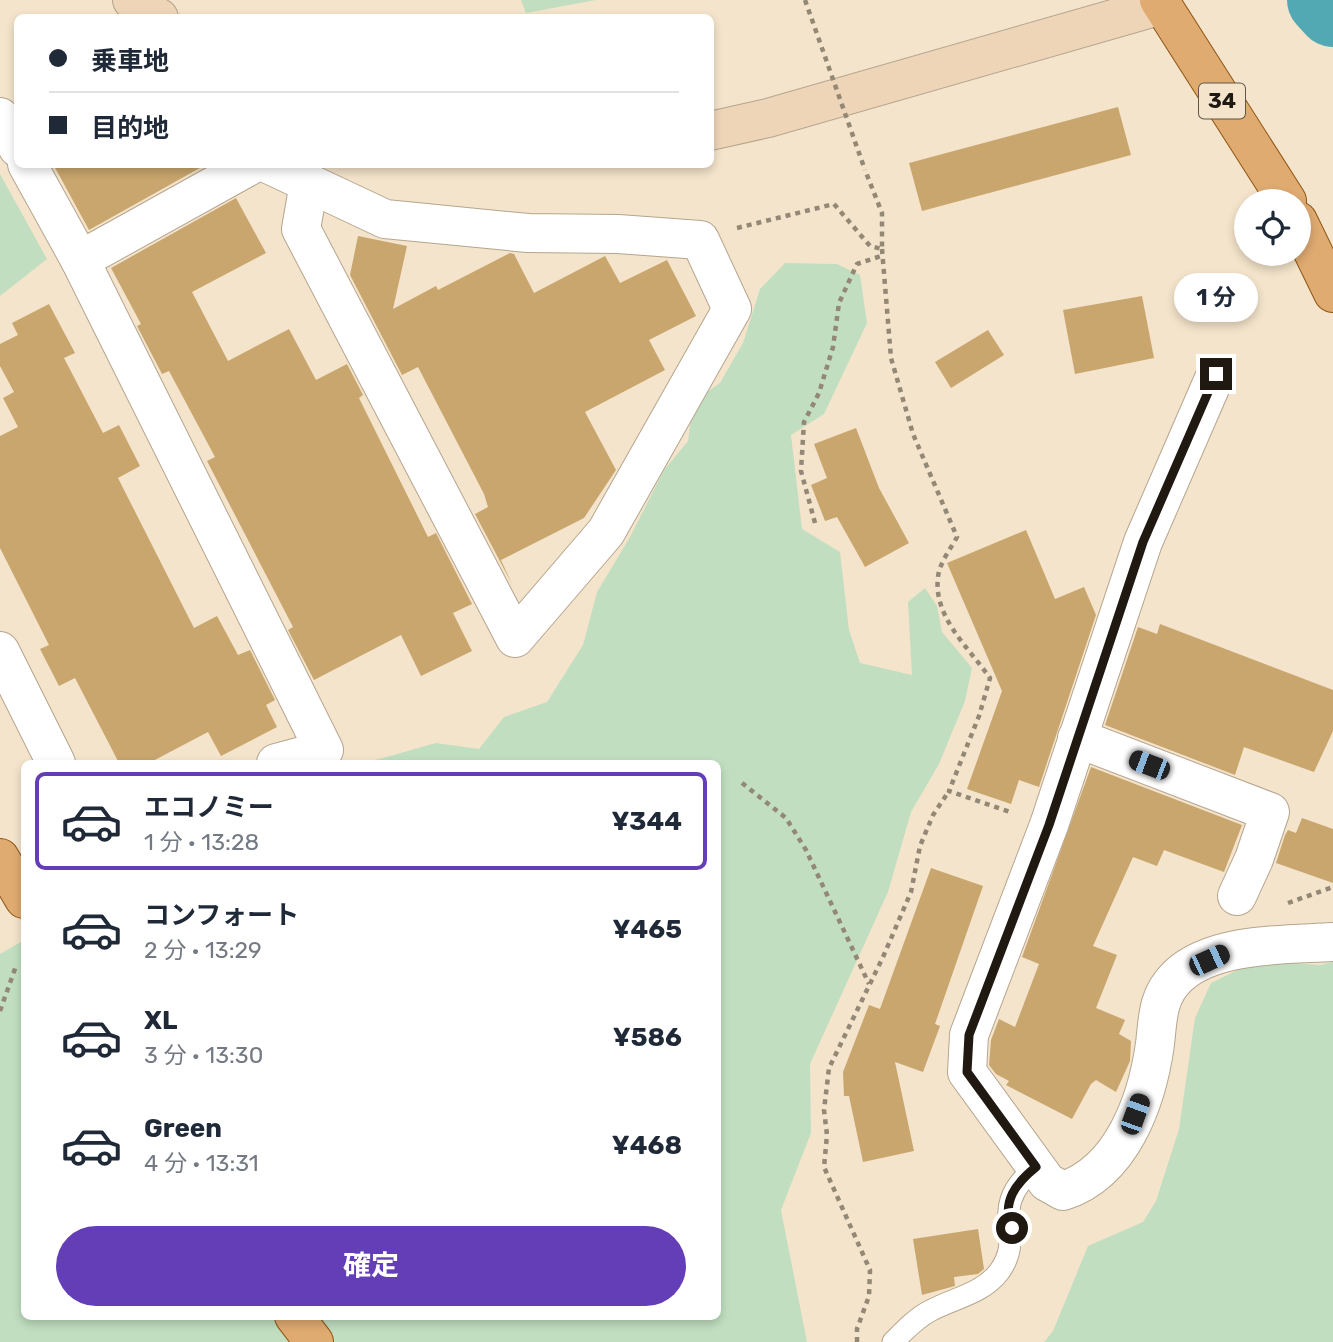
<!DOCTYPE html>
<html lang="ja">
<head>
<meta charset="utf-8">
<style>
	:root { --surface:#fff; --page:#f2f2f3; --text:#1f2937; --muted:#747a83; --line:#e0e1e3; --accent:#633eb6 }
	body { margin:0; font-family:Rubik,"Noto Sans JP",sans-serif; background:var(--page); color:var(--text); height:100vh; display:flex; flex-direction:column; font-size:26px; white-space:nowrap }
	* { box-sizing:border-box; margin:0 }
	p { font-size:23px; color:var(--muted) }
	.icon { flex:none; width:38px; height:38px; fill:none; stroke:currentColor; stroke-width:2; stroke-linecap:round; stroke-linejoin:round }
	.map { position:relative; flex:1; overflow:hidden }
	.details { position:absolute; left:21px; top:760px; width:700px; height:560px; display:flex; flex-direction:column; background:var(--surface); border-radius:10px; box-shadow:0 4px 10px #0003 }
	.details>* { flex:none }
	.guide { position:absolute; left:14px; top:14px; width:700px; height:154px; border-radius:10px; box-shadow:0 4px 10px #0003; display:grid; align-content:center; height:154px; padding:0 35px; background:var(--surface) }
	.tools { position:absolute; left:1234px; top:189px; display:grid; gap:14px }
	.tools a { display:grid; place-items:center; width:77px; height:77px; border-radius:50%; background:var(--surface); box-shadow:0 4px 10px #0003; font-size:35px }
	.end { position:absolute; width:32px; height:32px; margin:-16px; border:9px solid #1f1911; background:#fff; box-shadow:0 0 0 4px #fff }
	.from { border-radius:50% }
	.bubble { position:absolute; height:49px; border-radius:24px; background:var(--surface); box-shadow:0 4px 10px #0003; font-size:23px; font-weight:700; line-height:49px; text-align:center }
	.car { position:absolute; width:21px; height:42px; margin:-21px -10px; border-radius:9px; box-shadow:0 0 5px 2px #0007; background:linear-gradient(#222 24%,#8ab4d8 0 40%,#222 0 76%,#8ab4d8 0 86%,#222 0) }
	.guide b { display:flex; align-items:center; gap:24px; height:66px; font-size:26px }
	.guide b+b { border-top:2px solid var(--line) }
	.guide i { width:18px; height:18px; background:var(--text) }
	ul { padding:12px 0 0; list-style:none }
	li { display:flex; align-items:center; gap:21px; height:98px; margin:0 14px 10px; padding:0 21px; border:4px solid transparent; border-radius:10px }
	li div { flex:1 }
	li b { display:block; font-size:26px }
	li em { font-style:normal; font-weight:700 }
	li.active { border-color:var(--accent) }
	li>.icon { width:63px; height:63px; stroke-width:1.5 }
	.cta { display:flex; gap:14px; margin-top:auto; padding:14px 35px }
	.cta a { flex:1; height:80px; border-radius:42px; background:var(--accent); color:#fff; font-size:28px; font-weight:700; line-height:80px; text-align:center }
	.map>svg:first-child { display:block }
	.green { fill:#c1dfc0 }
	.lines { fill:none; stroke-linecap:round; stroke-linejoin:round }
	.river { stroke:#53a9b3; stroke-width:72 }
	.building { fill:#c9a66e }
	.lane-casing { stroke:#b5a58e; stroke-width:23 }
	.street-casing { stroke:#b5a58e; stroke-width:40 }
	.secondary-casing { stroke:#b5a58e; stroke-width:40 }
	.primary-casing { stroke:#8e5412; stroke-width:40 }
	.path { stroke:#938776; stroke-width:4.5; stroke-dasharray:5 5; stroke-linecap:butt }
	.lane { stroke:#fff; stroke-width:21 }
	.street { stroke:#fff; stroke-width:38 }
	.secondary { stroke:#efd5b8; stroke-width:38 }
	.primary { stroke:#dfab71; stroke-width:38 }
	.path-bridge { stroke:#938776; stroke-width:4.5; stroke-dasharray:5 5; stroke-linecap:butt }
	.route { stroke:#1f1911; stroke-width:9 }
	.labels { text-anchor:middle; stroke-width:5; stroke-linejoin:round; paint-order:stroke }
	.shield { fill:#f4e4cb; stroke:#5f5649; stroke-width:2 }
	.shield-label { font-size:21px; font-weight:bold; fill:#1f1911 }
</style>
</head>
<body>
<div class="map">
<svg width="1333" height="1342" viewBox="0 0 1333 1342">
	<rect width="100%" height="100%" fill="#f4e4cb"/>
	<g class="green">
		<polygon points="521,0 596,0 526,13"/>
		<polygon points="0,174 47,259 0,296"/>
		<polygon points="785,263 837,264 860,275 867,323 824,414 791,435 802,529 840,552 849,630 860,663 912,675 908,602 925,588 937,606 942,632 972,668 965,701 939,764 911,812 888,892 810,1064 811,1133 781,1210 807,1342 0,1342 0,954 24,940 24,1316 718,1316 718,763 365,763 436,743 479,749 504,717 547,702 583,645 597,592 630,537 664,470 688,441 693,402 720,383 743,343 760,289"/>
		<polygon points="1275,962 1320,965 1333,962 1333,1342 1044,1342 1053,1331 1088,1246 1143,1222 1156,1201 1179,1129 1195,1018 1211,983 1244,967"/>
	</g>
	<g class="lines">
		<polyline class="river" points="1323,0 1333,11"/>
	</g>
	<g class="building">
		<polygon points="1118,107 1131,155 922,211 909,163"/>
		<polygon points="53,164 207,164 89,230"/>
		<polygon points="236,198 266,253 192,292 228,361 289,329 316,380 347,364 363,395 359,398 428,537 436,533 472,604 453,613 472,651 421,676 401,635 314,680 288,630 293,627 207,461 215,457 169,371 162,374 137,326 141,324 111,268"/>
		<polygon points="358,236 407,246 393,309 436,286 438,290 510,253 514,254 534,293 605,256 620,283 667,260 696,316 649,340 665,370 585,412 616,470 584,518 501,560 512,584 475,514 488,507 484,494 418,367 402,375 350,275"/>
		<polygon points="1142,296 1154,358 1075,374 1063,310"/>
		<polygon points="49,304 75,353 64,358 103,433 119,425 140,466 118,478 194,628 217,616 238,655 250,650 275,700 266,705 277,727 221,756 208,732 149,763 119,763 75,678 59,686 40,649 49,645 0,548 0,436 18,427 3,398 14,392 0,366 0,344 18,335 12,323"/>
		<polygon points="988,330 1004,355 951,388 935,362"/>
		<polygon points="856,428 879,488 909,543 865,567 837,517 825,521 811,485 827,478 814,444"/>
		<polygon points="1026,530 1055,599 1084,587 1096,615 1039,787 1019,780 1011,804 967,789 1002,691 947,563"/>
		<polygon points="1160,624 1333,690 1333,731 1314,772 1244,747 1235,775 1105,725 1138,627 1157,634"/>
		<polygon points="1091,767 1242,825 1224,872 1164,850 1157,866 1133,857 1093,946 1117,955 1096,1008 1125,1020 1119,1034 1131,1041 1130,1061 1116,1092 1096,1080 1091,1084 1072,1119 1006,1085 1009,1081 996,1074 989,1065 991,1040 999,1019 1015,1027 1039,964 1022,957"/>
		<polygon points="1302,818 1333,829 1333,883 1276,863 1285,835 1288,830 1296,833"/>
		<polygon points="931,868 983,886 935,1024 940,1026 923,1072 895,1062 914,1151 863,1162 849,1096 844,1096 843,1072 869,1005 880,1009"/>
		<polygon points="978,1229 984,1269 978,1274 954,1277 955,1286 922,1295 913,1239"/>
	</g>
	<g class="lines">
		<defs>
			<path id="lane" d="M893,1342C904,1331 916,1318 930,1311C954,1298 982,1294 999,1272C1028,1233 984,1210 1036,1167"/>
			<g id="street">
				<polyline points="0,117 18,148"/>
				<polyline points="27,164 80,260 324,750 276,763"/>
				<polyline points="268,164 385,219 528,233 618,234 700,240 732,309 606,532 515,638 301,229 309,183"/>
				<polyline points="80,260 253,164"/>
				<path d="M1216,374L1143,542L1049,825L969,1035L967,1072L1047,1182L1063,1191C1122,1172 1147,1101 1155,1044C1158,1018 1157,996 1178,976C1214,942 1287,945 1333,942"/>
				<polyline points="0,651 56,763"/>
				<polyline points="1077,738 1270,812 1254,859 1237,896"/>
			</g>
			<g id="secondary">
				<polyline points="132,0 159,18"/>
				<polyline points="710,131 768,118 1162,5"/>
			</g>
			<g id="primary">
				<polyline points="1159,0 1287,201"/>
				<polyline points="1298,221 1333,293"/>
				<polyline points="0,858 24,899"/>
				<polyline points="294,1316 314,1342"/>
			</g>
		</defs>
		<use href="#lane" class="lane-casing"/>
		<use href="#street" class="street-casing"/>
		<use href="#secondary" class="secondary-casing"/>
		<use href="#primary" class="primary-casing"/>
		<g class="path">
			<polyline points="737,228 834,204 870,246 882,249 882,213 865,170"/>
			<path d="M882,249L891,358L913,434L957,537C951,548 939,564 938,577C933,617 969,648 990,678L979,716L949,791L1013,813"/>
			<polyline points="815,523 801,471 804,422 819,393 833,347 839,303 857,264 884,255"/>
			<polyline points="742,783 786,818 806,850 869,984"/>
			<polyline points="1288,903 1333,887"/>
			<polyline points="0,1011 16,966"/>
			<polyline points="857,1342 857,1329 869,1296 870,1270 824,1167 827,1135 824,1110 829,1068 883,957 911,892 920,846 933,815 949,791"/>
		</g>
		<use href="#lane" class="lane"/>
		<use href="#street" class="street"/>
		<use href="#secondary" class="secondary"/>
		<use href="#primary" class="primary"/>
		<polyline class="path-bridge" points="805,0 865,170"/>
	</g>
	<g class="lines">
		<path class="route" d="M1012,1228C1001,1202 1016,1183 1036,1167L967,1072L969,1035L1049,825L1143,542L1216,374"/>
	</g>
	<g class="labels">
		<rect class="shield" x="1199" y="83.5" width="46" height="35" rx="5"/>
		<g class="shield-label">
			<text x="1222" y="108">34</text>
		</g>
	</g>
</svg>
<div class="tools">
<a><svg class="icon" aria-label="locate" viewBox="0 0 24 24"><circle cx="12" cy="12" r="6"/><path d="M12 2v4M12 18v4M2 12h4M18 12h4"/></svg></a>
</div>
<i class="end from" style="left:1012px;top:1228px"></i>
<i class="end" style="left:1216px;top:374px"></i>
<div class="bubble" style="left:1174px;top:273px;width:84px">1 分</div>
<i class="car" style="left:1149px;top:765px;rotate:291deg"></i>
<i class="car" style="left:1209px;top:960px;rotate:65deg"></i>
<i class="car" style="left:1135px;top:1114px;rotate:20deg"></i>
<div class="guide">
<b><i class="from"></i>乗車地</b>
<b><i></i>目的地</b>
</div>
<section class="details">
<ul>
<li class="active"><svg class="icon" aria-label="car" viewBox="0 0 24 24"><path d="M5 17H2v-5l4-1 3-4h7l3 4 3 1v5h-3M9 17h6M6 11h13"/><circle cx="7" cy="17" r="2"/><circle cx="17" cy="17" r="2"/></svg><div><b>エコノミー</b><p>1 分 · 13:28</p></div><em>¥344</em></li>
<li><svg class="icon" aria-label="car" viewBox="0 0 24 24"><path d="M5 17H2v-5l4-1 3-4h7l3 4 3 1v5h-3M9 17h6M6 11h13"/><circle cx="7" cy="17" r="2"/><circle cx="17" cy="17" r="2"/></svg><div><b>コンフォート</b><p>2 分 · 13:29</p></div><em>¥465</em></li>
<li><svg class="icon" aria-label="car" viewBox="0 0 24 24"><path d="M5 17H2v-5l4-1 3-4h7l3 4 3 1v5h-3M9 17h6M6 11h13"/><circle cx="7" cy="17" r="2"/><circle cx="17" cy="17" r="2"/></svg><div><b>XL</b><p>3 分 · 13:30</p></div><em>¥586</em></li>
<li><svg class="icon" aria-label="car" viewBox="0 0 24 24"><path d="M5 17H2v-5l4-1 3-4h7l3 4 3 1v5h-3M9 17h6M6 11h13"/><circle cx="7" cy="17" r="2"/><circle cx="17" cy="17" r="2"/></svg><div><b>Green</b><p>4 分 · 13:31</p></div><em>¥468</em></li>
</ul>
<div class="cta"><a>確定</a></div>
</section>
</div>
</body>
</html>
